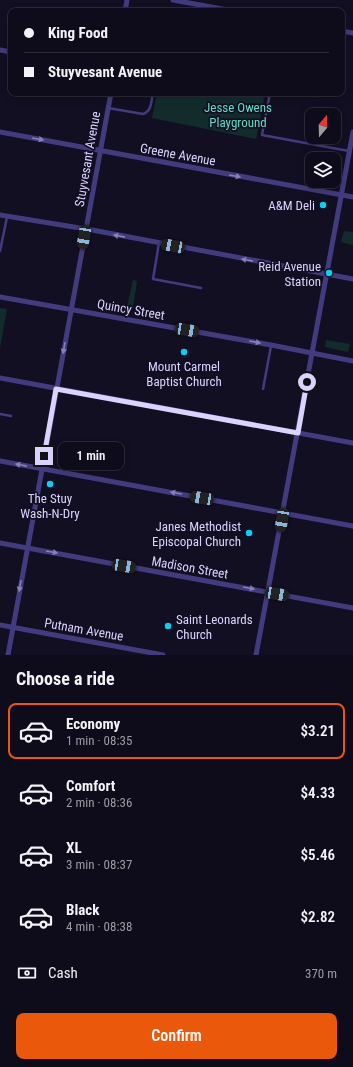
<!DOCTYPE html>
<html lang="en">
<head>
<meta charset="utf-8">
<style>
	:root { --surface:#0e0b1a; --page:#171423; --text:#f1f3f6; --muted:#9b9ba2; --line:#2e2b39; --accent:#ea580c }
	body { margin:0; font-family:"Roboto Condensed",sans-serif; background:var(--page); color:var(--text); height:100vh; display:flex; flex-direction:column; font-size:15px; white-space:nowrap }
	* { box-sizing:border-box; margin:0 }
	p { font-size:13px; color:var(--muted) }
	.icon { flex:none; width:22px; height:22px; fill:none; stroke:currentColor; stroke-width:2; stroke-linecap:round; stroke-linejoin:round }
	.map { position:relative; height:655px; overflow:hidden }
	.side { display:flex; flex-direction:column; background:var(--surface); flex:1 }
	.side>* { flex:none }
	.guide { position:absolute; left:8px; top:8px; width:337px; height:88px; border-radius:8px; box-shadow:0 2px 10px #0003,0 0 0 1px var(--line); display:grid; align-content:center; height:88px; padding:0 16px; background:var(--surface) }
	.needle { width:26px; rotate:19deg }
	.buttons { position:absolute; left:305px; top:108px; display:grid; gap:8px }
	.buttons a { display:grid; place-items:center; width:36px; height:36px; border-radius:8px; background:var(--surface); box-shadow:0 2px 10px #0003,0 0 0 1px var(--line); font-size:20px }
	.end { position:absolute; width:18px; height:18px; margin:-9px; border:5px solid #dad3fd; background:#111; box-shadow:0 0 0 2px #111 }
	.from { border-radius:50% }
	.bubble { position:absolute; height:28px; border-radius:8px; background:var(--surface); box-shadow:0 2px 10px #0003,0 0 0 1px var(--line); font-size:13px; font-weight:600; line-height:28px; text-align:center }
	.car { position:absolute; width:12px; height:24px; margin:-12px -6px; border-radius:5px; box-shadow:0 0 3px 1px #0007; background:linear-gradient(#222 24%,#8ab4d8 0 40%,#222 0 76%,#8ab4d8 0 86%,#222 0) }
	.guide b { display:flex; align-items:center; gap:14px; height:38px; font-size:15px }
	.guide b+b { border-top:1px solid var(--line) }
	.guide i { width:10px; height:10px; background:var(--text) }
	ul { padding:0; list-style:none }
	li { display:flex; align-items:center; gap:12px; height:56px; margin:0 8px 6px; padding:0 8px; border:2px solid transparent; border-radius:8px }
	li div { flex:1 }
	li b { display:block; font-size:15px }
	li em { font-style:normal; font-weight:600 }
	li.selected { border-color:var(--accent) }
	li>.icon { width:36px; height:36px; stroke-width:1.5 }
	h2 { padding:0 16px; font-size:18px; line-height:48px }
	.pay { display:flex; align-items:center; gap:10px; height:44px; padding:0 16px; font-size:15px }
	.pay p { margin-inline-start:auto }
	.action { display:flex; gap:8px; margin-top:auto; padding:8px 16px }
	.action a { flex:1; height:46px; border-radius:8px; background:var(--accent); color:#fff; font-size:16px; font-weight:600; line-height:46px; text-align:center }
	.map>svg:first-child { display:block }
	.green { fill:#122c2c }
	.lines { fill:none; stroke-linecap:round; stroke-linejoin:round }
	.service { stroke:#423c7f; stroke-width:2.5 }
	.minor { stroke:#423c7f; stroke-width:5 }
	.oneway { fill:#8680b8 }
	.route { stroke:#dad3fd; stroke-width:5 }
	.poi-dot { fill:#0bcef1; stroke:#130f23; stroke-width:1.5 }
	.labels { text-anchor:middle; stroke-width:3.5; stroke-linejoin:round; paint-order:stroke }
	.park-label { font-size:13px; fill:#62dac2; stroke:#130f23 }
	.street-label { font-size:13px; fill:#dad3fd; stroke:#130f23 }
	.poi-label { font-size:13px; fill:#dad3fd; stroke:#130f23; text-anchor:end }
</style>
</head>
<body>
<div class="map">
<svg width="353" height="655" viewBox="0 0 353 655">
	<rect width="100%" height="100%" fill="#130f23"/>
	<g class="green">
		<polygon points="157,93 265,93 256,139 152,118"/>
		<polygon points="344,231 353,232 353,245 341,242"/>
		<polygon points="133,280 137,281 133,308 127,307"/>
		<polygon points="0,308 7,309 0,348"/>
		<polygon points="326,340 350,344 348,352 325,347"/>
	</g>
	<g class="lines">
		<g class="service">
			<polyline points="270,93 262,135 349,151"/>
			<polyline points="298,93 314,96"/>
			<path d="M108,108L143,114C152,111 151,101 153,93"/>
			<polyline points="159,243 153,279 201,288"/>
			<polyline points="0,251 7,217"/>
			<polyline points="263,389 271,346"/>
			<polyline points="0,414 11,416"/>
		</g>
		<g class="minor">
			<polyline points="173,0 233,11"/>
			<polyline points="125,11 127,0"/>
			<polyline points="342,31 353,33"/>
			<polyline points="0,50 11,52"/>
			<polyline points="0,132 353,197"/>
			<polyline points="0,215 92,230 353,279"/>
			<polyline points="0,297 271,345 353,361"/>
			<polyline points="0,378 353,443"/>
			<polyline points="0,461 353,526"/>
			<polyline points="0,543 353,608"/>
			<polyline points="0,625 163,655"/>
			<polyline points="8,655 111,93"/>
			<polyline points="256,655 353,132"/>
		</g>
	</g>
	<defs><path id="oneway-solid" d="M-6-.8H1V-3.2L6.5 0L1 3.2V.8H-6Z"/></defs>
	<g class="oneway">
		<use href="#oneway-solid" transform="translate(38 139) rotate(10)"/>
		<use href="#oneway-solid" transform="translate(235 176) rotate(10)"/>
		<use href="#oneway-solid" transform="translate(119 236) rotate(-169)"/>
		<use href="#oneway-solid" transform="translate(247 260) rotate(-169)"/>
		<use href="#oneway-solid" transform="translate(255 342) rotate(10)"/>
		<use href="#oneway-solid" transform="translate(64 348) rotate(100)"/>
		<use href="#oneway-solid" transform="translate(21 465) rotate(-169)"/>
		<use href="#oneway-solid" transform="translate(176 493) rotate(-170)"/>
		<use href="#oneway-solid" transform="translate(52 552) rotate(10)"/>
		<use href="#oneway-solid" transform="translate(20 586) rotate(100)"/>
		<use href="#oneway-solid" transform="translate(249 588) rotate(10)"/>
	</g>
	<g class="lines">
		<polyline class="route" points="44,456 56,389 298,433 307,382"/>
	</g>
	<g class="poi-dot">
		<circle cx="323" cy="205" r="4"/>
		<circle cx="329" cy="273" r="4"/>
		<circle cx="184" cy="352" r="4"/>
		<circle cx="50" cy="484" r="4"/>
		<circle cx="249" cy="533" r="4"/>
		<circle cx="168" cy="626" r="4"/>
	</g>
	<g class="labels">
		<g class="park-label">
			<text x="238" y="112">Jesse Owens<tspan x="238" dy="15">Playground</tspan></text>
		</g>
		<g class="street-label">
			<text transform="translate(178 154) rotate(10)" y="5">Greene Avenue</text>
			<text transform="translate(87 159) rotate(-80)" y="5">Stuyvesant Avenue</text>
			<text transform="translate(131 309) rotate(10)" y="5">Quincy Street</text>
			<text transform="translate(190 567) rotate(10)" y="5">Madison Street</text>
			<text transform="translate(84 629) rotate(10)" y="5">Putnam Avenue</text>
		</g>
		<g class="poi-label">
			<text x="315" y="210">A&amp;M Deli</text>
			<text x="321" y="271">Reid Avenue<tspan x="321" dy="15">Station</tspan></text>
			<text x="184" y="371" text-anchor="middle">Mount Carmel<tspan x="184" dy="15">Baptist Church</tspan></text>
			<text x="50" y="503" text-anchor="middle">The Stuy<tspan x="50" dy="15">Wash-N-Dry</tspan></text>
			<text x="241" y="531">Janes Methodist<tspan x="241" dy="15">Episcopal Church</tspan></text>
			<text x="176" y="624" text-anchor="start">Saint Leonards<tspan x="176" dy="15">Church</tspan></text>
		</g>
	</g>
</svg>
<div class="buttons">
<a><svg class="needle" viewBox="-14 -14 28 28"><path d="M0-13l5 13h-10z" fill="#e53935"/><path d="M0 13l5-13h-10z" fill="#9b9ba2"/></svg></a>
<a><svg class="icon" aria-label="layers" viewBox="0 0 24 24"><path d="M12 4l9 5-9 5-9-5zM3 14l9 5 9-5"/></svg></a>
</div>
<i class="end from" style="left:307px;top:382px"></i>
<i class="end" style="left:44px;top:456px"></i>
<div class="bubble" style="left:58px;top:442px;width:66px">1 min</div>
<i class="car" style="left:84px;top:237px;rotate:190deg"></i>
<i class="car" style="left:173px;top:246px;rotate:281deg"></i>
<i class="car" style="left:187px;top:330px;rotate:100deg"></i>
<i class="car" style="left:202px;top:498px;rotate:280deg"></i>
<i class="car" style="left:282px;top:520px;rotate:190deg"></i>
<i class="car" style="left:124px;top:566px;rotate:100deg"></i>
<i class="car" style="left:277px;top:594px;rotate:100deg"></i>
<div class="guide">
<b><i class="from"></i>King Food</b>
<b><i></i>Stuyvesant Avenue</b>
</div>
</div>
<section class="side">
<h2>Choose a ride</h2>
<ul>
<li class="selected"><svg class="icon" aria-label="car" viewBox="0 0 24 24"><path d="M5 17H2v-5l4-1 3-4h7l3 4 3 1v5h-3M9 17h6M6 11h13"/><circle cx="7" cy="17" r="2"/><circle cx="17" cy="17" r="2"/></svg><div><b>Economy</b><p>1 min · 08:35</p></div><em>$3.21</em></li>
<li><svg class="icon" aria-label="car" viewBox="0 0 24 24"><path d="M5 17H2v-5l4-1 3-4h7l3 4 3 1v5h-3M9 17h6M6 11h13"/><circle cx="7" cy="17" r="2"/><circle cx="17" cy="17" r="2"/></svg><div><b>Comfort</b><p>2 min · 08:36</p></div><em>$4.33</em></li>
<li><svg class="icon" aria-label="car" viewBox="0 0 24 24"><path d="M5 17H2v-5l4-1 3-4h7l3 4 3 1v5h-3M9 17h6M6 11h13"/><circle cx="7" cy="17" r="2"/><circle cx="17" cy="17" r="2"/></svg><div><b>XL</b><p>3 min · 08:37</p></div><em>$5.46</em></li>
<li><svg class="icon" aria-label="car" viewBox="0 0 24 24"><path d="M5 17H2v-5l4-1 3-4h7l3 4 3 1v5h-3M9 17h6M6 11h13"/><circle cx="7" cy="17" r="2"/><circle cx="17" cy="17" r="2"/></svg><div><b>Black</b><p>4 min · 08:38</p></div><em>$2.82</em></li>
</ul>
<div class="pay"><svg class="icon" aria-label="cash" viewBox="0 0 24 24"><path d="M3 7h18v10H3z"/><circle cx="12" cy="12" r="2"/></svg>Cash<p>370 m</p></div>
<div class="action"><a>Confirm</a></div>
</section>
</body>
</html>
